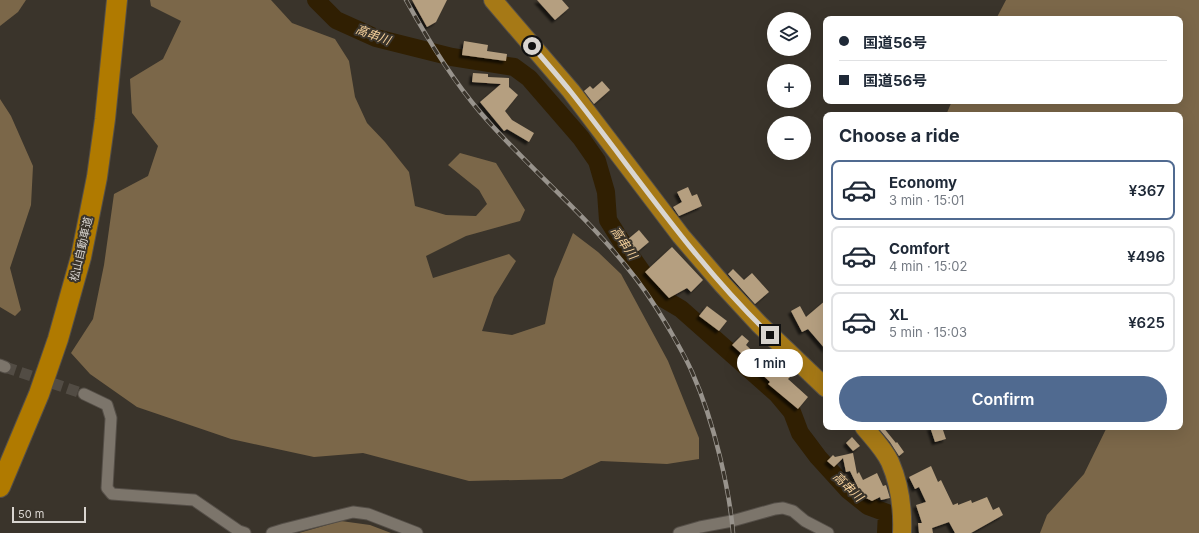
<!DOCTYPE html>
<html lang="en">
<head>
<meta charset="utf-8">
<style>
	:root { --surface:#fff; --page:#f6f6f7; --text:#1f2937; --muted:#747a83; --line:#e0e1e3; --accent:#506a90 }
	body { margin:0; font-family:Inter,"Noto Sans JP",sans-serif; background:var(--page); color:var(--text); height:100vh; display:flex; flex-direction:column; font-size:15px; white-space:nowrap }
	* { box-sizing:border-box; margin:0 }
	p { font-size:13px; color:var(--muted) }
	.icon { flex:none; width:22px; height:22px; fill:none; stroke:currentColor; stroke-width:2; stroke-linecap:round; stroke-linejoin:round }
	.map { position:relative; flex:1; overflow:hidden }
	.side { position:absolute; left:823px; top:112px; width:360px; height:318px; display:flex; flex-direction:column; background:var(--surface); border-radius:8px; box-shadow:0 4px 16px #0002 }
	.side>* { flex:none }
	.guide { position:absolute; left:823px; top:16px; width:360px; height:88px; border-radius:8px; box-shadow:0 4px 16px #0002; display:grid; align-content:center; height:88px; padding:0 16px; background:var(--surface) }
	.controls { position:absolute; left:767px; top:12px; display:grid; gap:8px }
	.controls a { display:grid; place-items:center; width:44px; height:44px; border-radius:50%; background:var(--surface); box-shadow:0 4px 16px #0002; font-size:20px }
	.scale { position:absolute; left:12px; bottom:10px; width:74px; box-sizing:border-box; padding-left:4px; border:2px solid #d9d5d0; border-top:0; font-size:11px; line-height:14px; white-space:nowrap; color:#d9d5d0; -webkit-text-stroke:3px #3a342b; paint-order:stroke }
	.end { position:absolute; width:18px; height:18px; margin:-9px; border:5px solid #d9d5d0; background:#111; box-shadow:0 0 0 2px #111 }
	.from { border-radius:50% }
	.bubble { position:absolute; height:28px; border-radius:14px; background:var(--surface); box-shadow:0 4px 16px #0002; font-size:13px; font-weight:600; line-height:28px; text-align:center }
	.guide b { display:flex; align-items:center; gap:14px; height:38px; font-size:15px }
	.guide b+b { border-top:1px solid var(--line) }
	.guide i { width:10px; height:10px; background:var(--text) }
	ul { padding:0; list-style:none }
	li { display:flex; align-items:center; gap:12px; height:60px; margin:0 8px 6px; padding:0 8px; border:2px solid var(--line); border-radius:8px }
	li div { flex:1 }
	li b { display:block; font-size:15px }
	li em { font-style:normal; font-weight:600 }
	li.current { border-color:var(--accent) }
	li>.icon { width:36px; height:36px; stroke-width:1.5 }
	h2 { padding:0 16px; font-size:18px; line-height:48px }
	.primary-button { display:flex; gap:8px; margin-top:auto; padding:8px 16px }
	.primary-button a { flex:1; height:46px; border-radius:24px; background:var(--accent); color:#fff; font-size:16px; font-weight:600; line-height:46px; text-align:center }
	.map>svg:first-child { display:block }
	.forest { fill:#7b6749 }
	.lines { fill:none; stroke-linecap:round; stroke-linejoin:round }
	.river { stroke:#301f02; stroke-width:18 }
	.building { fill:#b59f80; filter:url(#shadow) }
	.minor-tunnel { stroke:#524c44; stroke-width:11; stroke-dasharray:11 5.5; stroke-linecap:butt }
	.minor-casing { stroke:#554f48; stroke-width:13 }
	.trunk-casing { stroke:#554f48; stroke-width:20 }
	.motorway-casing { stroke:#554f48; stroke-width:22 }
	.minor { stroke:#7c756b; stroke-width:11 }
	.trunk { stroke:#a67916; stroke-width:18 }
	.motorway { stroke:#b07a00; stroke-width:20 }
	.rail-casing { stroke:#98938c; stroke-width:4.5 }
	.rail { stroke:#3a342b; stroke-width:3; stroke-dasharray:9; stroke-linecap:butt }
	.route { stroke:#d9d5d0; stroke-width:5 }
	.labels { text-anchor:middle; stroke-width:4; stroke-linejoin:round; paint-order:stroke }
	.street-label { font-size:11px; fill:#d9d5d0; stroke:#3a342b }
	.water-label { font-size:12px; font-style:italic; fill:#f6d19b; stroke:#3a342b }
</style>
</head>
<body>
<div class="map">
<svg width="1199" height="533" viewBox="0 0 1199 533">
	<defs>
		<filter id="shadow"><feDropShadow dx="-3" dy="3" stdDeviation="1" flood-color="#0009"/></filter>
	</defs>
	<rect width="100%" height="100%" fill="#3a342b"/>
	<g class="forest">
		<polygon points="0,0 26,0 18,12 0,26"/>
		<polygon points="150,0 271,0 292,23 335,39 349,61 355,97 367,123 385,142 409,172 415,206 446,215 476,216 487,204 479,190 448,165 460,153 496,163 525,210 520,221 466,236 426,256 433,278 509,254 516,261 494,297 482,331 512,335 545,324 554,279 573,233 598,252 621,274 668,361 699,438 699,459 667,464 601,461 562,479 469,481 363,453 314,457 231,439 137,407 90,374 71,353 93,319 104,265 114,194 148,176 158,146 132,113 130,79 163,59 181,21 151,6"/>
		<polygon points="1006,0 1199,0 1199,533 1040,533 1047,515 1084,474 1107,427 1180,427 1180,115 946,115 952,101 1180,101 1180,19 996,19"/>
		<polygon points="0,99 11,116 33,166 31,205 10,268 21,310 15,316 0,307"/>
		<polygon points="341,521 370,525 391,533 299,533"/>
	</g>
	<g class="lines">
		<polyline class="river" points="316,0 336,20 376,38 452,57 514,67 529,78 581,138 597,161 606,192 608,220 628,252 659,296 681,309 777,394 792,412 800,433 818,457 848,490 868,506 887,513 886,533"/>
	</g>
	<g class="building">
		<polygon points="412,0 447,0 436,22 427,27"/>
		<polygon points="537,0 562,0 569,8 555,20"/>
		<polygon points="464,41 488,45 487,51 507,54 506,61 462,55"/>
		<polygon points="473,73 488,74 488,77 509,78 509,87 518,95 505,111 512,120 534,133 529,142 507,129 504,131 480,102 501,84 472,82"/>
		<polygon points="602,81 610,90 594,104 584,91 590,86 593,89"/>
		<polygon points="688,187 692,196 697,194 702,206 679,216 673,207 682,202 677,192"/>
		<polygon points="639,230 649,242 637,252 627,240"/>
		<polygon points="672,247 703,280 691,292 687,288 669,298 645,272"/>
		<polygon points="733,269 744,280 752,273 769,292 755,304 728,274"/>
		<polygon points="826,300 826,350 808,329 802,332 791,311 800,306 806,317"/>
		<polygon points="707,306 727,321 719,331 699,316"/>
		<polygon points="742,335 749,341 746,345 777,374 781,369 790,377 788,379 808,397 798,409 768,384 770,382 752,365 753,364 732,345"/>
		<polygon points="881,427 883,427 896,443 897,442 904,452 899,456 890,442 880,430 879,428"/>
		<polygon points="930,427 942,427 946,439 935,442"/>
		<polygon points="852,437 860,446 853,451 846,443"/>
		<polygon points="853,453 857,474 859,472 863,480 877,473 883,486 886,485 890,498 881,500 880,497 872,501 862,496 850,471 846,472 843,458 834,467 827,461 833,455 835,457"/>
		<polygon points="931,466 938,482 941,480 953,505 958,503 958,505 971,500 972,503 987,497 993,510 999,507 1003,515 971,533 955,533 949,522 932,528 933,533 919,533 918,523 922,523 916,505 926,502 919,487 915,489 909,477"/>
	</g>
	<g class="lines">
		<polyline class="minor-tunnel" points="5,367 84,394"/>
		<defs>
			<g id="minor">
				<polyline points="0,365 5,367"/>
				<polyline points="84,394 107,405 111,418 107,488 112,494 194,500 239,531 245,533"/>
				<polyline points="272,533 285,529 353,512 368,514 417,533"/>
				<polyline points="679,533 700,527 732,521 775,509 783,508 793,511 805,521 828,533"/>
			</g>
			<g id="trunk">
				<polyline points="493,0 571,91 681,236 723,285 759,324 826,388"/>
				<path d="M864,427C873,438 884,449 890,462C900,485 903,509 902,533"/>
			</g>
			<polyline id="motorway" points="0,487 39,394 58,339 81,257 97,177 105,119 117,0"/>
		</defs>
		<use href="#minor" class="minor-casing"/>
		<use href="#trunk" class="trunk-casing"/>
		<use href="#motorway" class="motorway-casing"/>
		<use href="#minor" class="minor"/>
		<use href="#trunk" class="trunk"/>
		<use href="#motorway" class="motorway"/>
		<defs>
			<path id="rail" d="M406,0C428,40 451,78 480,112C526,166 582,211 626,266C642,285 655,305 668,327C676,341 685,356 692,372C704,399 713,428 720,457C726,482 731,507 733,533"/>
		</defs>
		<use href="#rail" class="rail-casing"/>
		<use href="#rail" class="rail"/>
	</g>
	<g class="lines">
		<path class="route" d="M532,46C545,61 558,76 571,92C636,174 694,262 770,335"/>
	</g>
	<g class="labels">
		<g class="street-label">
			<text transform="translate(81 249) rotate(-77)" y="4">松山自動車道</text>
		</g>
		<g class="water-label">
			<text transform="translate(373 35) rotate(20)" y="4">高串川</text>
			<text transform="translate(624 243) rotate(56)" y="4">高串川</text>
			<text transform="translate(848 487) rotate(44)" y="4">高串川</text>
		</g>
	</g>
</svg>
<div class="controls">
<a><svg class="icon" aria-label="layers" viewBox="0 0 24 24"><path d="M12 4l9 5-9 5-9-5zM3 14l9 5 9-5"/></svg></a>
<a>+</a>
<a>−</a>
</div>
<div class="scale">50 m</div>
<i class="end from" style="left:532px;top:46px"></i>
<i class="end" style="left:770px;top:335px"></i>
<div class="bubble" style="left:737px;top:349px;width:66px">1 min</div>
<div class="guide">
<b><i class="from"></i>国道56号</b>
<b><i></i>国道56号</b>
</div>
<section class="side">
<h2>Choose a ride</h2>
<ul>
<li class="current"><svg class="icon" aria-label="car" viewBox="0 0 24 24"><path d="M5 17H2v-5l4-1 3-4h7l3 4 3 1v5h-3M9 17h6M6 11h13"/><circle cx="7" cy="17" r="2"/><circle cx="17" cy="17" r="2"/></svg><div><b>Economy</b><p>3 min · 15:01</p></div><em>¥367</em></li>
<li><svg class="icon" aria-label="car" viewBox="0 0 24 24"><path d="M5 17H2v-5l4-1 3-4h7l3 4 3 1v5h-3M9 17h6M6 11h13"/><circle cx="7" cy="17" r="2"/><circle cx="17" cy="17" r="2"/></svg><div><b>Comfort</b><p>4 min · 15:02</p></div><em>¥496</em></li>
<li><svg class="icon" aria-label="car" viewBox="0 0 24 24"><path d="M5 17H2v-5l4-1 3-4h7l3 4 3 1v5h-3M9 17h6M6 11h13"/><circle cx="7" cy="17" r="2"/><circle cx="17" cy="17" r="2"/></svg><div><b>XL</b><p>5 min · 15:03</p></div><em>¥625</em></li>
</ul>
<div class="primary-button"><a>Confirm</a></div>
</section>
</div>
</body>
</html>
